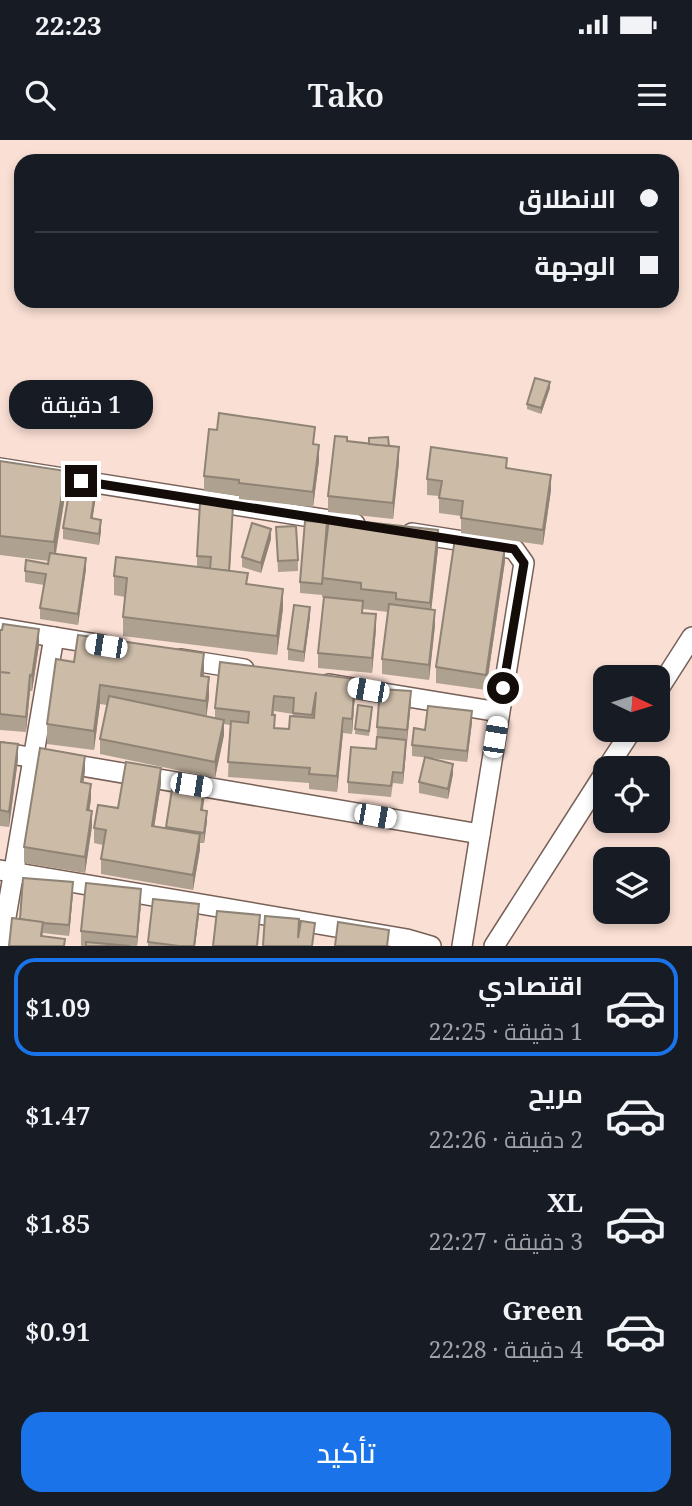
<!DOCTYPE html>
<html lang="ar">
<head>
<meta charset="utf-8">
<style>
	:root { --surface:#171b24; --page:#242831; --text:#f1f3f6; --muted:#9ea1a6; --line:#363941; --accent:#1a73e8 }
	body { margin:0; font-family:"Noto Serif",Cairo,serif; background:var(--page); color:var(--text); direction:rtl; height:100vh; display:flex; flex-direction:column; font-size:26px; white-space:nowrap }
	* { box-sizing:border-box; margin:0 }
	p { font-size:23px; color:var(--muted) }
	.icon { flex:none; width:38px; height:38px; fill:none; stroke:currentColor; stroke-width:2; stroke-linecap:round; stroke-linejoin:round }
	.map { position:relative; height:806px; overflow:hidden; direction:ltr }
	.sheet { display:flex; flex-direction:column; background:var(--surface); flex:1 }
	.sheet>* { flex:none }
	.guide { position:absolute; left:14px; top:14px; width:665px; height:154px; border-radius:21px; box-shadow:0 4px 10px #0003; direction:rtl; display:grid; align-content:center; height:154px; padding:0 21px; background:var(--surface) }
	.needle { width:46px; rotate:94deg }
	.tools { position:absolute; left:593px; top:525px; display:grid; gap:14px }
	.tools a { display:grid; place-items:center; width:77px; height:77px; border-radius:14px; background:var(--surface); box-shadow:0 4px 10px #0003; font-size:35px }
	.end { position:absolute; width:32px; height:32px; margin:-16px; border:9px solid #140c08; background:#fff; box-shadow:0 0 0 4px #fff }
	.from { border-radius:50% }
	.bubble { position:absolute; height:49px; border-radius:21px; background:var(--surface); box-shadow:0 4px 10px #0003; font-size:23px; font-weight:600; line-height:49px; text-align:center; direction:rtl }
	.car { position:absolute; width:21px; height:42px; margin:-21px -10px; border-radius:9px; box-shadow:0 0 5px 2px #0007; background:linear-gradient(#fff 24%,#345 0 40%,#fff 0 76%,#345 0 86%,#fff 0) }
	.guide b { display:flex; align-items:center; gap:24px; height:66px; font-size:26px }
	.guide b+b { border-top:2px solid var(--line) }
	.guide i { width:18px; height:18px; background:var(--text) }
	ul { padding:12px 0 0; list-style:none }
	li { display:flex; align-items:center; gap:21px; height:98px; margin:0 14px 10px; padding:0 7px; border:4px solid transparent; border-radius:21px }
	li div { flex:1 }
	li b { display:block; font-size:26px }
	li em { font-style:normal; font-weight:600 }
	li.selected { border-color:var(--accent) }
	li>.icon { width:63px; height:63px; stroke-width:1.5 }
	.button { display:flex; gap:14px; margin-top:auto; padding:14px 21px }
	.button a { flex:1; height:80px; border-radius:21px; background:var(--accent); color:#fff; font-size:28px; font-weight:600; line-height:80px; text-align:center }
	.status { display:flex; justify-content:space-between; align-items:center; height:49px; padding:0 35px; background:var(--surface); direction:ltr }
	.status svg { height:19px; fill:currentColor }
	header { display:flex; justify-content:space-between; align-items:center; height:91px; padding:0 21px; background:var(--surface); font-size:32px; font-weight:600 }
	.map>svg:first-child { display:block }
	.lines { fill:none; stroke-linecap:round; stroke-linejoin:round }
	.minor-casing { stroke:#776057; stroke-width:22 }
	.minor { stroke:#fff; stroke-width:19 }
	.wall { fill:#afa190; fill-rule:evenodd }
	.shaded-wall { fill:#8e8375 }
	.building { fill:#cbbba7; stroke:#8e8375; stroke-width:2; fill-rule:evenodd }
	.route { stroke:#140c08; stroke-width:9 }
</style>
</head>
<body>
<div class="status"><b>22:23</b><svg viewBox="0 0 49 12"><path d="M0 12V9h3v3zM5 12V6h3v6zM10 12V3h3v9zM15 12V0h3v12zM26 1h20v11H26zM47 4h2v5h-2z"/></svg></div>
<header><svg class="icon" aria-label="menu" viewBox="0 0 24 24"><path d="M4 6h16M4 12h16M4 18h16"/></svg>Tako<svg class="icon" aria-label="search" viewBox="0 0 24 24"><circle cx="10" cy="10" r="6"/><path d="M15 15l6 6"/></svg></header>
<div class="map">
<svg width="692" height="806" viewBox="0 0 692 806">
	<rect width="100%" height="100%" fill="#fadfd4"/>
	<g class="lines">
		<defs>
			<g id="minor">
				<polyline points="0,328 355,384"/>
				<polyline points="412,393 514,409 524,423 462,806"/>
				<polyline points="0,488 103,505"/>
				<polyline points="181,519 244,529"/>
				<polyline points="329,544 499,572"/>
				<polyline points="658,550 692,497"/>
				<polyline points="0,612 480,694"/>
				<polyline points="607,628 632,590"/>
				<polyline points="0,730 407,799 431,806"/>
				<polyline points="1,806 54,497"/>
				<polyline points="494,806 606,631"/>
			</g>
		</defs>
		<use href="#minor" class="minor-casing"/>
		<use href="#minor" class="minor"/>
	</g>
	<g class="wall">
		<polygon points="550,248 541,274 527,269 527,264"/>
		<polygon points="314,305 319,321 313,367 239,359 239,356 204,351 204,336"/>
		<polygon points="389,306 399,322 393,379 328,372 328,356"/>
		<polygon points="0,321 66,350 56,414 86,429 78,485 40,479 40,468 44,445 25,442 25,431 48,424 49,421 0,415"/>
		<polygon points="507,328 551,350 543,405 461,393 461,376 439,373 439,356 427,355 427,339"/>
		<polygon points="96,356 92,379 101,391 99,405 63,399 63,388"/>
		<polygon points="233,376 230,431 283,468 277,515 123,496 123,477 125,457 114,455 114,436 197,427 197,416"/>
		<polygon points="276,387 298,420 298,431 278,432"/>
		<polygon points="327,393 438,409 431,469 435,485 429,540 382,534 382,519 388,472 363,469 363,473 376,489 372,533 318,528 318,513 324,458 322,457 322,448 322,455 300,453 300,442"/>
		<polygon points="271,399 261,433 242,427 242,417"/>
		<polygon points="505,421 486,550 436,543 436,527"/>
		<polygon points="310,477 304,522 288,520 288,509"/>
		<polygon points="0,490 39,505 32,551 30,551 26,592 0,590"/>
		<path d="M74,522L204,533V537L209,557L206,576L215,578V568L220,522L355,554L352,594L343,593L337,652L309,649V643L228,637L230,585L224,584V595L215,638L100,614V599L107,565L100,564L94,610L47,604V584ZM274,571L293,574L289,589L275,588Z"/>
		<polygon points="411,562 403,644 393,643 391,657 348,653 348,642 376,609 377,587"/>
		<polygon points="372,572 369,596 355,594 355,589"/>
		<polygon points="472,582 467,622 412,616 412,605 425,590"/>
		<polygon points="0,602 18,619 9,687 0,686"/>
		<polygon points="85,631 83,643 91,659 89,671 92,686 85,733 24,723 24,707"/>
		<polygon points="453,634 448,659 419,653 419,642"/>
		<polygon points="174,637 205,653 203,670 207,681 204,703 200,703 200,709 193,750 101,734 101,719 103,705 94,703 94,688 118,668 161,644 154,686 166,688"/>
		<polygon points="73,753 69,796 43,793 43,796 65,806 9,806"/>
		<polygon points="141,764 137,806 81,806 81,791"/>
		<polygon points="199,775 195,806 148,806 148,802"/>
	</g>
	<g class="shaded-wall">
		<polygon points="550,242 550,248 541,274 541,268"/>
		<polygon points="319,305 319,321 313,367 313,352"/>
		<polygon points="399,307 399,322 393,379 393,363"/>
		<polygon points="66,331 66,350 54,422 54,402"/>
		<polygon points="551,335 551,350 543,405 543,390"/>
		<polygon points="96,346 96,356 91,389 91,378"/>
		<polygon points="101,380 101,391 99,405 99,394"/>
		<polygon points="271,389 271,399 261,433 261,423"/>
		<polygon points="438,390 438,409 430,482 430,463"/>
		<polygon points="505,406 505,421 486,550 486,535"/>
		<polygon points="86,418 86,429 78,485 78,474"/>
		<polygon points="283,449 283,468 277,515 277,496"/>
		<polygon points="310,467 310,477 304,522 304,512"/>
		<polygon points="435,470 435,485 429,540 429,525"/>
		<polygon points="376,474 376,489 372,533 372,518"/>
		<polygon points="39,489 39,505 32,551 32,536"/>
		<polygon points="204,513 204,533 201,556 201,536"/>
		<polygon points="30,535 30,551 26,592 26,577"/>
		<polygon points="209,537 209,557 206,580 206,561"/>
		<polygon points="355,539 355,554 352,594 352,579"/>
		<polygon points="100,545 100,564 94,610 94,591"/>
		<polygon points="411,551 411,562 407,600 407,590"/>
		<polygon points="472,571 472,582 467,622 467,611"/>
		<polygon points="343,578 343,593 337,652 337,636"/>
		<polygon points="224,580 224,595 215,638 215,622"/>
		<polygon points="406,600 406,611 403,644 403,633"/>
		<polygon points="18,604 18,619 9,687 9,672"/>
		<polygon points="85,616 85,631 81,658 81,642"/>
		<polygon points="453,624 453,634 448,659 448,649"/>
		<polygon points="161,628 161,644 152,701 152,686"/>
		<polygon points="205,642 205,653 201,680 201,670"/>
		<polygon points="91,644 91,659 87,686 87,670"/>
		<polygon points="92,671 92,686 85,733 85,717"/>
		<polygon points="207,671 207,681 204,703 204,693"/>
		<polygon points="200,694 200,709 193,750 193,735"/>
		<polygon points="73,742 73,753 69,796 69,785"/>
		<polygon points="141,749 141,764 137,806 137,797"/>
		<polygon points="199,764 199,775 195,806 194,806"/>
	</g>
	<g class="building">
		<polygon points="535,238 550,242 541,268 527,264"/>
		<polygon points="219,273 315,287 313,304 319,305 313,352 239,343 239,340 204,336 209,289 217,290"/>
		<polygon points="335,296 347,297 347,301 399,307 393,363 328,356"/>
		<polygon points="388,297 389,306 369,304 369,298"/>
		<polygon points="431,307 507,318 506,328 551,335 543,390 461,378 463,361 439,358 442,341 427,339"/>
		<polygon points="0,321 66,331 54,402 0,396"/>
		<polygon points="71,341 96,346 91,378 101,380 99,394 63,388"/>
		<polygon points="200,363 233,366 229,431 210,429 211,417 197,416"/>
		<polygon points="329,378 438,390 430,463 396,459 396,453 361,449 361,443 322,438"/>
		<polygon points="305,381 327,382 322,444 300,442"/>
		<polygon points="252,383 271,389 261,423 242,417"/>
		<polygon points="296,386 298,420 278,421 276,387"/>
		<polygon points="455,398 505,406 486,535 436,527"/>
		<polygon points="50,413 86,418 78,474 40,468 46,434 25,431 26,420 48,424"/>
		<polygon points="116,417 248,433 246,444 283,449 277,496 123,477 127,438 114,436"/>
		<polygon points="324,457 363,461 362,473 376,474 372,518 318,513"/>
		<polygon points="389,464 435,470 429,525 382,519"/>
		<polygon points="294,465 310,467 304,512 288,509"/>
		<polygon points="3,484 39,489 32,536 30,535 26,577 0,574 0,532 10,533 0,532 0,490 2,490"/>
		<polygon points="78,495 204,513 201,536 209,537 206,561 100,545 94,591 47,584 56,519 74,522"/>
		<path d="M220,522L355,539L352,579L343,578L337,636L309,634L310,628L228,622L231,581L248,583L249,572L215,568ZM316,552L314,578L290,576L289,589L274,588L275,575H272L274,556L294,558L293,573L312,575Z"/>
		<polygon points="380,549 411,551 407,590 377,587"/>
		<polygon points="109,556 224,580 215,622 100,599"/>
		<polygon points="358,565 372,567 369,591 355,589"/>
		<polygon points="428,566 472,571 467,611 412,605 414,588 425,590"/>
		<polygon points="377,597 406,600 403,633 393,632 391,646 348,642 351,607 376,609"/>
		<polygon points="0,602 18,604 9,672 0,670"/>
		<polygon points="40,608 85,616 81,642 91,644 87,670 92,671 85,717 24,707"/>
		<polygon points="425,617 453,624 448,649 419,642"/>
		<polygon points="126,622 161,628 152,686 200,694 193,735 101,719 106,690 94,688 98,665 118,668"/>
		<polygon points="174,637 205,642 201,670 207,671 204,693 166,687"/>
		<polygon points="23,738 73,742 69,785 43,783 20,779"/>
		<polygon points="86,743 141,749 137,797 81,791"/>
		<polygon points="153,759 199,764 194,806 179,806 148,802"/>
		<polygon points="217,771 260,775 257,806 213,806"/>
		<polygon points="265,776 299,779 298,798 301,781 315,783 312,806 263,806"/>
		<polygon points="12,778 43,782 41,796 65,799 64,806 9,806"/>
		<polygon points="338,782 389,790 387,806 335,806"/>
		<polygon points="86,802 130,806 86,806"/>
	</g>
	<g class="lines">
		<polyline class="route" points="81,341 514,409 524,423 503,548"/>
	</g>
</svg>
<div class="tools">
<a><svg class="needle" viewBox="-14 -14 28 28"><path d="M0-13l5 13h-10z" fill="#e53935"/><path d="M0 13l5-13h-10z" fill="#9ea1a6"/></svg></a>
<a><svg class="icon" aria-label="locate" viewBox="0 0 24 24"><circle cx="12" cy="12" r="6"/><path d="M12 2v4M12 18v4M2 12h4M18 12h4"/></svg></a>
<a><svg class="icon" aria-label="layers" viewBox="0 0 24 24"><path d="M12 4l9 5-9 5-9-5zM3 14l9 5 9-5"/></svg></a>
</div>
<i class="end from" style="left:503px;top:548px"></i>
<i class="end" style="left:81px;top:341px"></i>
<div class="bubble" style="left:9px;top:240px;width:144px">1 دقيقة</div>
<i class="car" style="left:106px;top:506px;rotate:279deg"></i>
<i class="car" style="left:368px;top:550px;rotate:280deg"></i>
<i class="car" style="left:495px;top:597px;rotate:9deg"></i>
<i class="car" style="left:191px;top:645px;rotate:99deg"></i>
<i class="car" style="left:375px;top:676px;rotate:100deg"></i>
<div class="guide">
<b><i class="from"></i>الانطلاق</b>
<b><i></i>الوجهة</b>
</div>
</div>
<section class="sheet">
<ul>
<li class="selected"><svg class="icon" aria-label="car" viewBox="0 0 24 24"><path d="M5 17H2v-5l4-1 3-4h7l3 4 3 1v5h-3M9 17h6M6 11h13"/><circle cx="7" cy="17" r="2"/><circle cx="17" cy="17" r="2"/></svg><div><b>اقتصادي</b><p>1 دقيقة · 22:25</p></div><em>$1.09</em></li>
<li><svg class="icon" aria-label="car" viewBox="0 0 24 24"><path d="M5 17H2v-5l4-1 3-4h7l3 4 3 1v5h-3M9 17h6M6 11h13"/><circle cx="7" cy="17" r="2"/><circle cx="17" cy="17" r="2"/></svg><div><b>مريح</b><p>2 دقيقة · 22:26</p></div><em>$1.47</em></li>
<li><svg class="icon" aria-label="car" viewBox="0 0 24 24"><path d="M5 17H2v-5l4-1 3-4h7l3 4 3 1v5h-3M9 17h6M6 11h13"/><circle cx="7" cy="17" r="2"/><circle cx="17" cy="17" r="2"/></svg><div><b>XL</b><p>3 دقيقة · 22:27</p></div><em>$1.85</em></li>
<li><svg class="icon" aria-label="car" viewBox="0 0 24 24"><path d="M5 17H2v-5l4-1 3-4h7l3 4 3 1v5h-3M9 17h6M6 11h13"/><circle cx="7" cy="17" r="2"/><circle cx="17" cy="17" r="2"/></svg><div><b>Green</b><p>4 دقيقة · 22:28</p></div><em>$0.91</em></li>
</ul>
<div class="button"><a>تأكيد</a></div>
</section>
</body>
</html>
